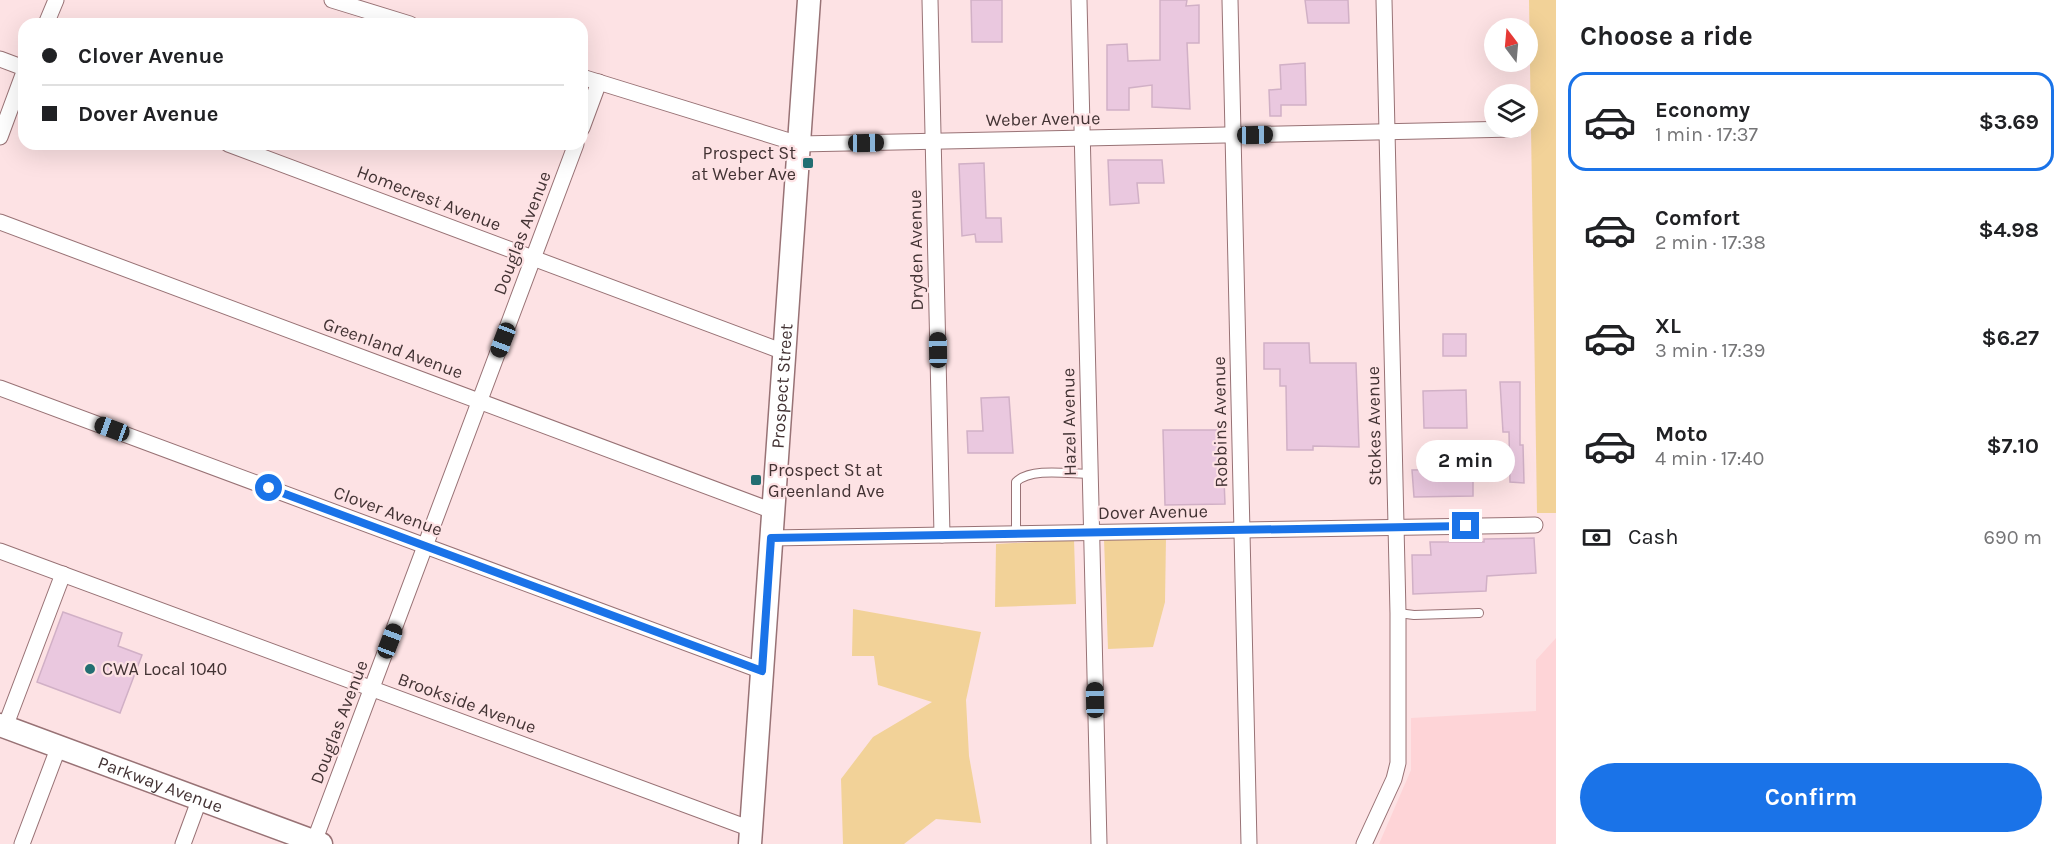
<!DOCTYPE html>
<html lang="en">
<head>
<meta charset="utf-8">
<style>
	:root { --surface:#fff; --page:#f6f6f6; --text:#202124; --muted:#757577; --line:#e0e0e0; --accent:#1a73e8 }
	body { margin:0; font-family:Karla,sans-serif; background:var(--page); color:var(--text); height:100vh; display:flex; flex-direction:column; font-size:22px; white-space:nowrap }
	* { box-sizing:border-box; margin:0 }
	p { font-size:20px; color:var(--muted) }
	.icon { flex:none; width:33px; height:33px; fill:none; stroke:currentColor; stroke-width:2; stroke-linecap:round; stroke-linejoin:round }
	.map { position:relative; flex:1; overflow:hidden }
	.details { display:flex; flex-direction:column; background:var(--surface); width:510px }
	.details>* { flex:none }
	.hud { position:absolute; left:18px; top:18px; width:570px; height:132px; border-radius:18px; box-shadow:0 6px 24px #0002; display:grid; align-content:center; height:132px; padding:0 24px; background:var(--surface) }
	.needle { width:39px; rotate:344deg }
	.fabs { position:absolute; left:1484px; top:18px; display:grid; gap:12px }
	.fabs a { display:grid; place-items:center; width:54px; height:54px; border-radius:50%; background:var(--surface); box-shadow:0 6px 24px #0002; font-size:30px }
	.end { position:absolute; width:27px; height:27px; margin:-14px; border:8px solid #1a73e8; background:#fff; box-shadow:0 0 0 3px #fff }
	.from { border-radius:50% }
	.bubble { position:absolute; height:42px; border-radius:21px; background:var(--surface); box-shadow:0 6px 24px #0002; font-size:20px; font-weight:700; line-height:42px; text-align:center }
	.car { position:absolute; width:18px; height:36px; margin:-18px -9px; border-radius:8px; box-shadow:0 0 4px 2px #0007; background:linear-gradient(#222 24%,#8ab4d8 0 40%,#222 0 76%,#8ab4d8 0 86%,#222 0) }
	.hud b { display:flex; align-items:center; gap:21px; height:57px; font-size:22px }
	.hud b+b { border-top:2px solid var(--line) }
	.hud i { width:15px; height:15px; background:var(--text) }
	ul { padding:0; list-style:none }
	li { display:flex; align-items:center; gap:18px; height:99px; margin:0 12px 9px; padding:0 12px; border:3px solid transparent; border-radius:18px }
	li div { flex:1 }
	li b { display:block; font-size:22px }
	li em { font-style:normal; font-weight:700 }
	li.selected { border-color:var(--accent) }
	li>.icon { width:54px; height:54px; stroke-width:1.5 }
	h2 { padding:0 24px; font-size:27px; line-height:72px }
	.pay { display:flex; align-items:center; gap:15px; height:66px; padding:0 24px; font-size:22px }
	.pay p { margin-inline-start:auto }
	.cta { display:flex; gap:12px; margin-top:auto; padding:12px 24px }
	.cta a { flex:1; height:69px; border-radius:36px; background:var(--accent); color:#fff; font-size:24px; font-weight:700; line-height:69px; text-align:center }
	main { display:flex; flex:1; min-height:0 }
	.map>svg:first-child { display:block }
	.built { fill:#fed4d7 }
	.green { fill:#f2d298 }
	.building { fill:#eac8df; stroke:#d1b0c6; stroke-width:1.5 }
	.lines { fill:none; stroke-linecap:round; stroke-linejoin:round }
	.lane-casing { stroke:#987275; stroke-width:10 }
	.street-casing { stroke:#987275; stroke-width:17 }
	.secondary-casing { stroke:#987275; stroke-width:25 }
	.lane { stroke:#fff; stroke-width:8 }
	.street { stroke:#fff; stroke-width:15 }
	.secondary { stroke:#fff; stroke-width:22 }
	.route { stroke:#1a73e8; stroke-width:8 }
	.poi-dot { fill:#236e72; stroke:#fde2e4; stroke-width:2 }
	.labels { text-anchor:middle; stroke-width:4.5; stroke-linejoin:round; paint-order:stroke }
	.street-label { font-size:18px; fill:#433334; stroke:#fde2e4 }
	.poi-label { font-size:18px; fill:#433334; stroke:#fde2e4; text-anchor:start }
</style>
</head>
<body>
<main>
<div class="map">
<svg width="1556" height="844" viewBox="0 0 1556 844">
	<rect width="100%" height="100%" fill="#fde2e4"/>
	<polygon class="built" points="1556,638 1556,844 1379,844 1411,770 1411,718 1536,711 1536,660"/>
	<g class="green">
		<polygon points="1529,0 1556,0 1556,513 1537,513"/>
		<polygon points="1166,537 1165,602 1153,647 1108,649 1104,539"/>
		<polygon points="1074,540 1076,604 995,607 996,544"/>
		<polygon points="853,609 981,632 966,700 969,756 981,823 936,819 904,844 843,844 841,779 873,737 932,702 878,685 874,656 852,656"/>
	</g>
	<g class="building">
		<polygon points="971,0 1002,0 1002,42 972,42"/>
		<polygon points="1160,0 1187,0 1186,6 1199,5 1199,43 1187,43 1190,109 1152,107 1152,85 1129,88 1129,110 1107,110 1107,45 1127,44 1128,61 1160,60"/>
		<polygon points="1305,0 1348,0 1349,23 1308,23"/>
		<polygon points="1305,63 1306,105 1281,105 1281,116 1270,116 1269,90 1281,89 1280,65"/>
		<polygon points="1108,160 1162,160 1164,183 1137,183 1139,203 1110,205"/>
		<polygon points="984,163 986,218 1001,218 1002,242 976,242 975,234 962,236 959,164"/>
		<rect x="1443" y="334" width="23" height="22"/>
		<polygon points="1264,343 1309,343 1310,363 1356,363 1359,447 1313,446 1313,450 1287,450 1286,386 1280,386 1280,369 1264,369"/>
		<polygon points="1500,382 1520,382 1520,445 1523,445 1524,483 1510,482 1509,432 1503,432"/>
		<polygon points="1466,390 1467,428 1424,428 1423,391"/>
		<polygon points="1009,397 1013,453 968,453 967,431 983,431 981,398"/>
		<polygon points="1163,430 1222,430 1225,504 1165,505"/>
		<polygon points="1473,469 1473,496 1414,497 1412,470"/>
		<polygon points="1534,538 1536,573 1487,576 1486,591 1413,594 1412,555 1431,555 1430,542 1484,542 1484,539"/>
		<polygon points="63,612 122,633 118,646 142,655 120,713 37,682"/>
	</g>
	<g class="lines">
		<defs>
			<g id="lane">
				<path d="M1016,534V482C1031,467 1070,474 1090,474"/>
				<polyline points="1398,613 1414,615 1479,613"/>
			</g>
			<g id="street">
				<polyline points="332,0 410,24"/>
				<polyline points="930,0 942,535"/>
				<polyline points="1079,0 1099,844"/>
				<polyline points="1230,0 1249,844"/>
				<polyline points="46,24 56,0"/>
				<polyline points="0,59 24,68"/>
				<polyline points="582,77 799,144 1515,129"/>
				<polyline points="582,128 599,82"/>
				<polyline points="0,137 24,72"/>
				<polyline points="228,144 784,352"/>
				<polyline points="0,222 773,511"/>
				<polyline points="0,388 762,671"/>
				<polyline points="771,538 1535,525"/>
				<polyline points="0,551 751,829"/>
				<polyline points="5,727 63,574"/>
				<polyline points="314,842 576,144"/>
				<polyline points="22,844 59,746"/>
				<polyline points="183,844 200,798"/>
				<polyline points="1364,844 1394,779 1398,763 1398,613 1384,0"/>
			</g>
			<g id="secondary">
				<path id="s1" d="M0,725L321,844"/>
				<path id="s2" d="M750,844L809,0"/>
			</g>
		</defs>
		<use href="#lane" class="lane-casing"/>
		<use href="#street" class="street-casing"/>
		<use href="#secondary" class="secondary-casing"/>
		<use href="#lane" class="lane"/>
		<use href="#street" class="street"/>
		<use href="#secondary" class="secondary"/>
	</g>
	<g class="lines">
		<polyline class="route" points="269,488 762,671 771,538 1466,526"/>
	</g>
	<g class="poi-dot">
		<rect x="802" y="157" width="12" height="12" rx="3"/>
		<rect x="750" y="474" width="12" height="12" rx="3"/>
		<circle cx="90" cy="669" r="6"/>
	</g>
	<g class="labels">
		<g class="street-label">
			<text transform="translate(1043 119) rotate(-1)" y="6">Weber Avenue</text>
			<text transform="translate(429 198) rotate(21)" y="6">Homecrest Avenue</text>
			<text transform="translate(522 233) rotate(-69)" y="6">Douglas Avenue</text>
			<text transform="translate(916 250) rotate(-91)" y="6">Dryden Avenue</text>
			<text transform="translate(393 348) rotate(20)" y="6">Greenland Avenue</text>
			<text dy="6" stroke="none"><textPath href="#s2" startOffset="459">Prospect Street</textPath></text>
			<text transform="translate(1069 422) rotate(-91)" y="6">Hazel Avenue</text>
			<text transform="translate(1220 422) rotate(-91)" y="6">Robbins Avenue</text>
			<text transform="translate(1374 426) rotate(-91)" y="6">Stokes Avenue</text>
			<text transform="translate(388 511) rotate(20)" y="6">Clover Avenue</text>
			<text transform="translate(1153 512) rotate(-1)" y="6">Dover Avenue</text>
			<text transform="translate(467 703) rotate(20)" y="6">Brookside Avenue</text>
			<text transform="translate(339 722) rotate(-69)" y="6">Douglas Avenue</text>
			<text dy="6" stroke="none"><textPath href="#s1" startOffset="171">Parkway Avenue</textPath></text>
		</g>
		<g class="poi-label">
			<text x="796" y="159" text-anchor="end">Prospect St<tspan x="796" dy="21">at Weber Ave</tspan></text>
			<text x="768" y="476">Prospect St at<tspan x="768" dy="21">Greenland Ave</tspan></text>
			<text x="102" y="675">CWA Local 1040</text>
		</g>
	</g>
</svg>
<div class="fabs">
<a><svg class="needle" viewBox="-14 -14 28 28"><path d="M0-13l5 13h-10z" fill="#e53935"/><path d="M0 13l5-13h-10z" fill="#757577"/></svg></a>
<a><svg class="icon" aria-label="layers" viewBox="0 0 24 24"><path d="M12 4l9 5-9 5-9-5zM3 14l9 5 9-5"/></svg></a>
</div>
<i class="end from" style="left:269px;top:488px"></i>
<i class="end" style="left:1466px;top:526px"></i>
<div class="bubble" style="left:1416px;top:440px;width:99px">2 min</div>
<i class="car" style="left:1255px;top:135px;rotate:89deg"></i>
<i class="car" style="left:866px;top:143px;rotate:89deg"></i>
<i class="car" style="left:503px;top:340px;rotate:201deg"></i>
<i class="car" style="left:938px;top:350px;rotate:359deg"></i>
<i class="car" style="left:112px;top:429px;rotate:290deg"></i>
<i class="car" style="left:390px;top:641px;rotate:21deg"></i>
<i class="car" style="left:1095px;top:700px;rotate:359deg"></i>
<div class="hud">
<b><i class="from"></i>Clover Avenue</b>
<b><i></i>Dover Avenue</b>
</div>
</div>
<section class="details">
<h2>Choose a ride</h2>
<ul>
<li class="selected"><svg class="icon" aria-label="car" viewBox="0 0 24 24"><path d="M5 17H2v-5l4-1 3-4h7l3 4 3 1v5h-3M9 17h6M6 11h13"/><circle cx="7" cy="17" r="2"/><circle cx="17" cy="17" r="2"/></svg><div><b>Economy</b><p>1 min · 17:37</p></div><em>$3.69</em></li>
<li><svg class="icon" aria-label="car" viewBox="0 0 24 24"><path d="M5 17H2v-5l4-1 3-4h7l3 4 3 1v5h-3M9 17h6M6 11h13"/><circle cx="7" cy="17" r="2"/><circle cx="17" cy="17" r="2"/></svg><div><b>Comfort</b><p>2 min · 17:38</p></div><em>$4.98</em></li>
<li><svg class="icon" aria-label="car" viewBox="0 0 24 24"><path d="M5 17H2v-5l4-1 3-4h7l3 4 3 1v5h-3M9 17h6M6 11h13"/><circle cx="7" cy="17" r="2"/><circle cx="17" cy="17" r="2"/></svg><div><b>XL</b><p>3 min · 17:39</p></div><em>$6.27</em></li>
<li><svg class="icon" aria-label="car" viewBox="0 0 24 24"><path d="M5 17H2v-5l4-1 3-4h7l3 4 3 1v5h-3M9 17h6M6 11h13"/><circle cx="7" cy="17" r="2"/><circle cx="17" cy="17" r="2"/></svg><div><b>Moto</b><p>4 min · 17:40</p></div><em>$7.10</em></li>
</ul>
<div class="pay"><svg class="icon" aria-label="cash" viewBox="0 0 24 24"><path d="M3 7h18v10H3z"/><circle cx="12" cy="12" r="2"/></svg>Cash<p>690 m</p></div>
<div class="cta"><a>Confirm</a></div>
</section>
</main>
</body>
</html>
